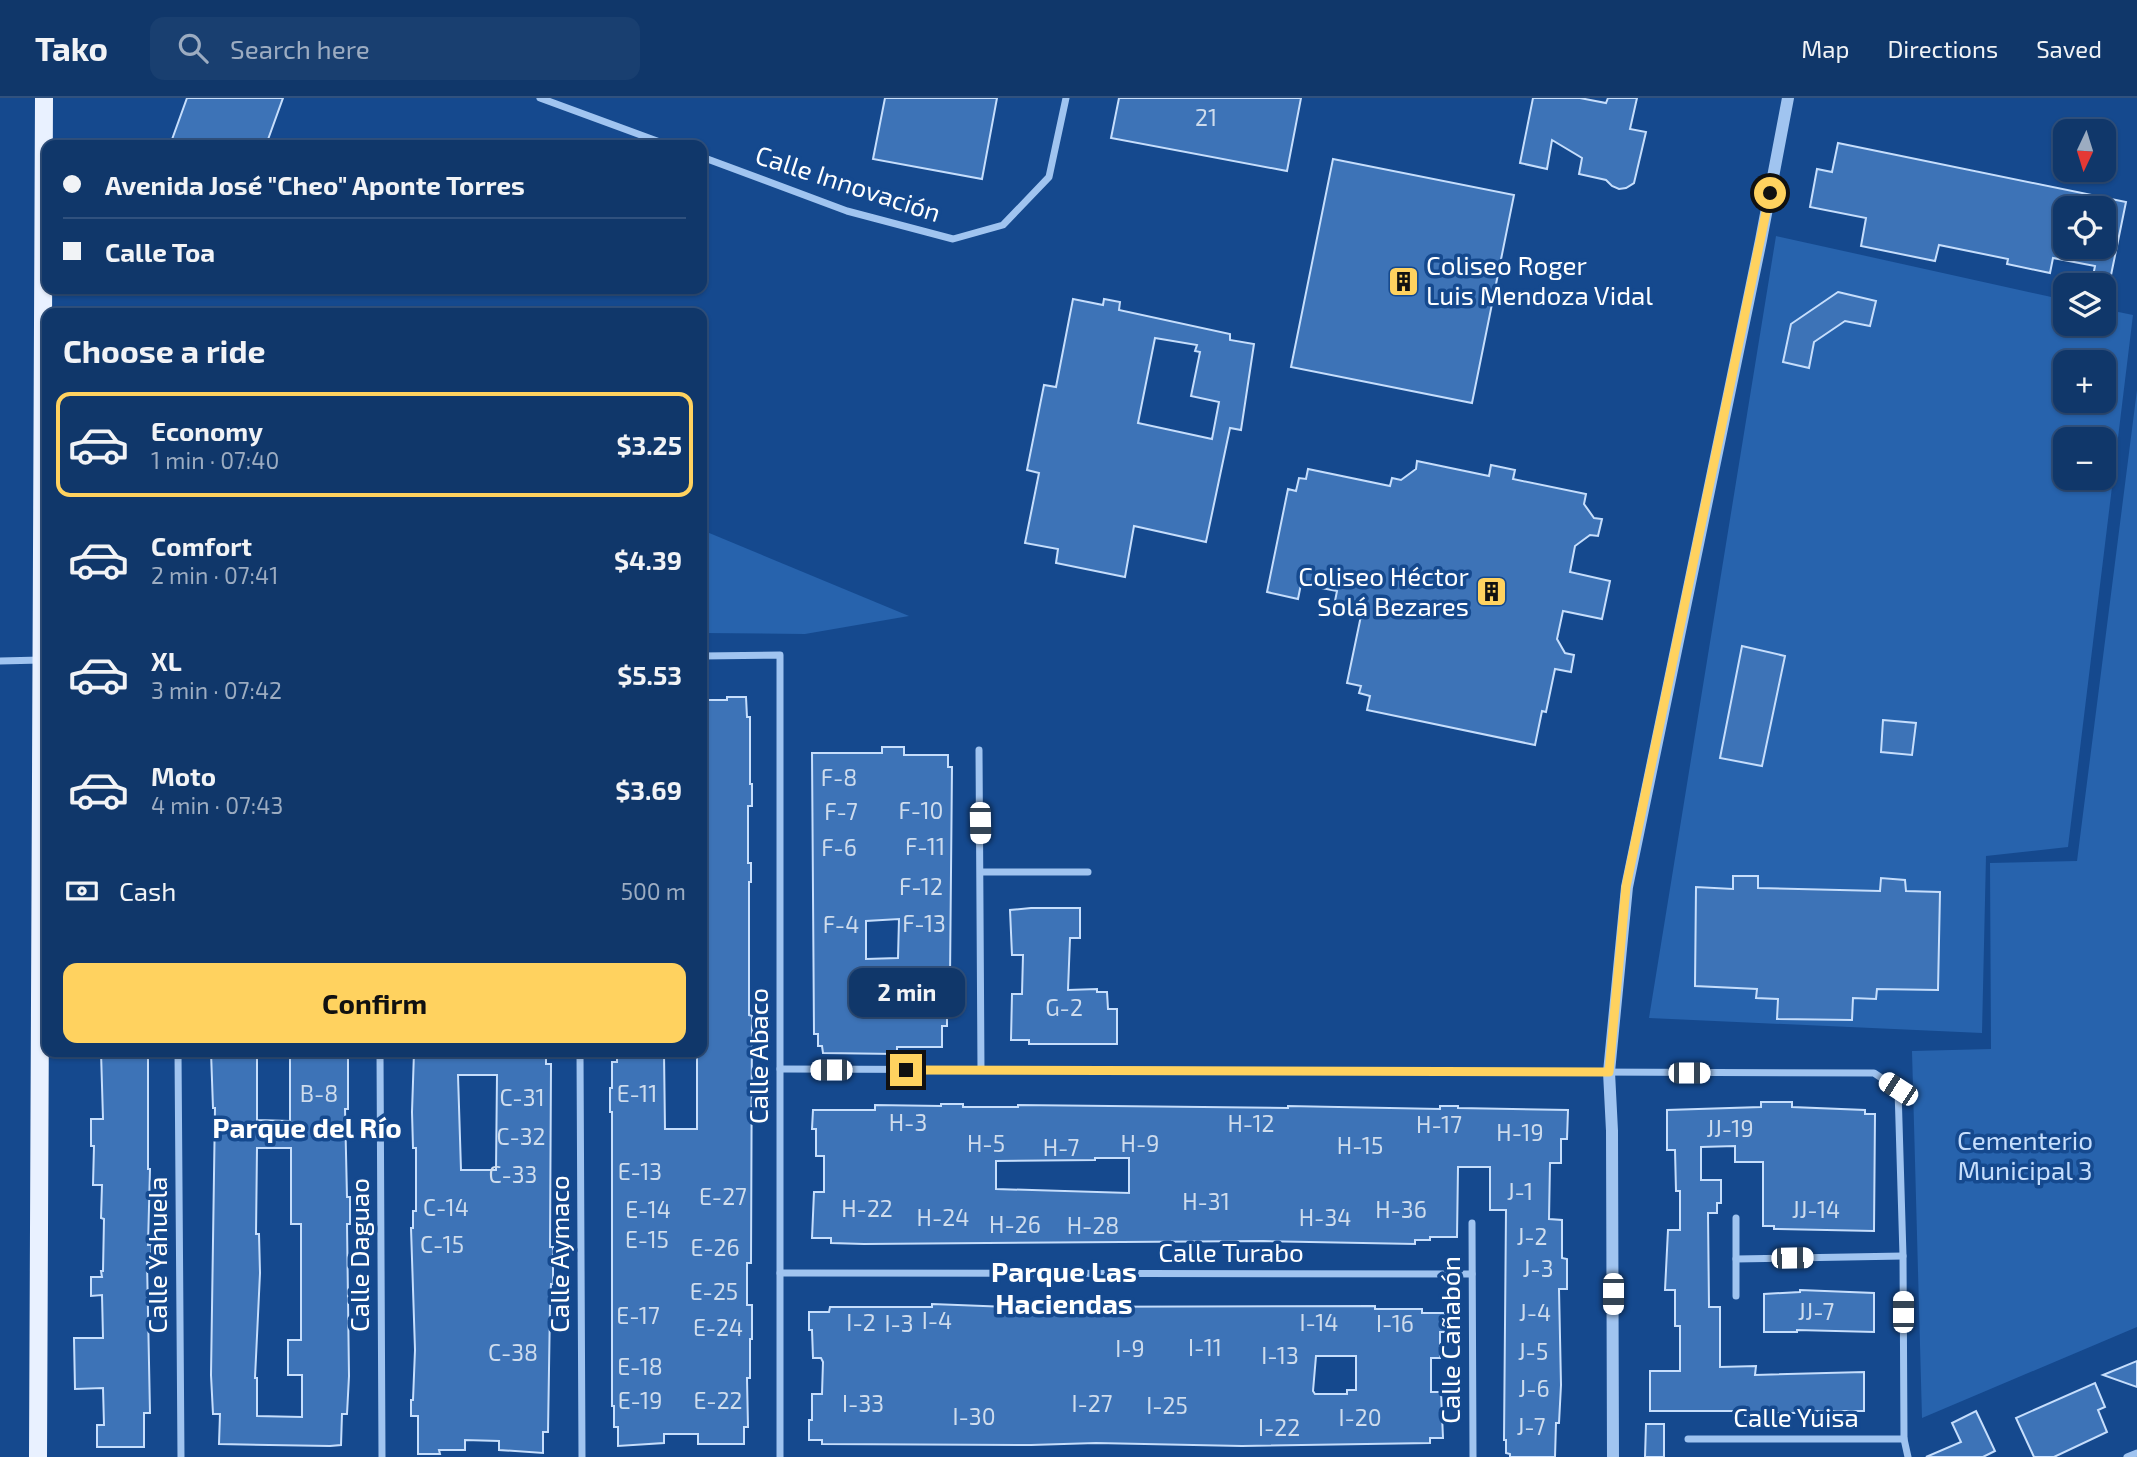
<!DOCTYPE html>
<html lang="en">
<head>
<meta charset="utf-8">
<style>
	:root { --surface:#10376a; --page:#193f70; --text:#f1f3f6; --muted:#9cacc1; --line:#30517e; --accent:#ffd25f }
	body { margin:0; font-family:"Exo 2",sans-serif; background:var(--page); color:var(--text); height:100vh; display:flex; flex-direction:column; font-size:26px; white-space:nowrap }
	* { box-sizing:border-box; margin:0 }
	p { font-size:23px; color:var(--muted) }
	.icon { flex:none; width:38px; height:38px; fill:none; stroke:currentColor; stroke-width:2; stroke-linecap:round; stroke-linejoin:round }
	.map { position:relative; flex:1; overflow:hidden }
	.drawer { position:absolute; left:42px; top:210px; width:665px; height:749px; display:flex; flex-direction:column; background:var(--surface); border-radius:14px; box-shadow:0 2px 5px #0004,0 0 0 2px var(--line) }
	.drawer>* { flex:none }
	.top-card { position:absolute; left:42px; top:42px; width:665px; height:154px; border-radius:14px; box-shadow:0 2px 5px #0004,0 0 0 2px var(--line); display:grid; align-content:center; height:154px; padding:0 21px; background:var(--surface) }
	.needle { width:46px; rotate:184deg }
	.controls { position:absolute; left:2053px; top:21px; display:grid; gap:14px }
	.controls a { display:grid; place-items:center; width:63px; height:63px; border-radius:14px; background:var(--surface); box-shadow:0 2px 5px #0004,0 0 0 2px var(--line); font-size:35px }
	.end { position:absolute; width:32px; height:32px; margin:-16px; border:9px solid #ffd25f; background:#111; box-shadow:0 0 0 4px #111 }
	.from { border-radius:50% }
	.bubble { position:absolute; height:49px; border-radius:14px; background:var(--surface); box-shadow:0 2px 5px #0004,0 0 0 2px var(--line); font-size:23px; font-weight:700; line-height:49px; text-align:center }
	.car { position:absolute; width:21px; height:42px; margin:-21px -10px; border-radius:9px; box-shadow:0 0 5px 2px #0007; background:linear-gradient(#fff 24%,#345 0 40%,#fff 0 76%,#345 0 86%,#fff 0) }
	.top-card b { display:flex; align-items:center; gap:24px; height:66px; font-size:26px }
	.top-card b+b { border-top:2px solid var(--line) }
	.top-card i { width:18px; height:18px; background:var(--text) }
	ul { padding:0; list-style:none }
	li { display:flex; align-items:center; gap:21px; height:105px; margin:0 14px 10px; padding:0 7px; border:4px solid transparent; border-radius:14px }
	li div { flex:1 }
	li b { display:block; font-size:26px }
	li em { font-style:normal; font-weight:700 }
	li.current { border-color:var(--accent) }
	li>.icon { width:63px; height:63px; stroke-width:1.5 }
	h2 { padding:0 21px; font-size:32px; line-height:84px }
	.pay { display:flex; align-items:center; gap:18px; height:77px; padding:0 21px; font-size:26px }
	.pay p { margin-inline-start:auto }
	.primary-button { display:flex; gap:14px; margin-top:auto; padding:14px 21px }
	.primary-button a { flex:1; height:80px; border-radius:14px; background:var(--accent); color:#111; font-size:28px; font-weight:700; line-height:80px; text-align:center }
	header { display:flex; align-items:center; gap:42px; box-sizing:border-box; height:98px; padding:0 35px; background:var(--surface); border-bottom:2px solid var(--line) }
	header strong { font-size:33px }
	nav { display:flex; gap:38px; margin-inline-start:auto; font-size:24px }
	.search { width:490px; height:63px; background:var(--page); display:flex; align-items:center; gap:18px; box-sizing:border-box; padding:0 24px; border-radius:14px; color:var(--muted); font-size:26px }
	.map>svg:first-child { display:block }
	.green { fill:#2763ad; fill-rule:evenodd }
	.building { fill:#3d73b7; stroke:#c6defc; stroke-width:2; fill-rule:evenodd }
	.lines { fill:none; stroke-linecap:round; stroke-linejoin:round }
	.minor { stroke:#a0c4f0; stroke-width:7 }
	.tertiary { stroke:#a0c4f0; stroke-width:12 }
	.primary { stroke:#e9f1ff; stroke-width:18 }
	.route { stroke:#ffd25f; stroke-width:9 }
	.labels { text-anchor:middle; stroke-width:7; stroke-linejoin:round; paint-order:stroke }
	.number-label { font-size:23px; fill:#cedced }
	.street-label { font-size:26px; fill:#fff; stroke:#15498e }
	.poi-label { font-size:26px; fill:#fff; stroke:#15498e; text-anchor:start }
	.park-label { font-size:26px; fill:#c6defc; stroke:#15498e }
	.neighbourhood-label { font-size:28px; font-weight:bold; fill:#fff; stroke:#15498e }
</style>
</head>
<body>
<header>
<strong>Tako</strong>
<div class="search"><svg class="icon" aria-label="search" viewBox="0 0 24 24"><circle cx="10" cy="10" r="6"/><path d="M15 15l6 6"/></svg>Search here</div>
<nav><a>Map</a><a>Directions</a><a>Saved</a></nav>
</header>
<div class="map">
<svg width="2137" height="1359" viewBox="0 0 2137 1359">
	<rect width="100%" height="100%" fill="#15498e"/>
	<g class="green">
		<path d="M1776,138L2065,202V226H2104V211L2133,217L2068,749L1986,758L1982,935L1649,920ZM2065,264H2104V303H2065ZM2065,341H2104V380H2065Z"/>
		<polygon points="2137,292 2137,1229 1922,1320 1912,953 1991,951 1990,765 2077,763"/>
		<polygon points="702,432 909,518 805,536 702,535"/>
	</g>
	<g class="building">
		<polygon points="187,0 283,0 266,47 170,47"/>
		<polygon points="885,0 997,0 982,81 873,61"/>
		<polygon points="1119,0 1301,0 1287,73 1111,40"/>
		<polygon points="1533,0 1580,0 1606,5 1608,0 1637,0 1630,31 1646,34 1634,85 1626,90 1619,91 1612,88 1606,82 1579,76 1582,60 1552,42 1547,71 1520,65"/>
		<path d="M1838,45L2126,104L2110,182L2093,178L2095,168L2053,160L2050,175L2007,166L2008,161L1939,147L1935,163L1861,148L1866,120L1810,109L1817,71L1832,74ZM2065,110H2104V149H2065Z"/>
		<polygon points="1333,61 1514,97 1472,305 1291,269"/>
		<polygon points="1838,194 1876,203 1870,228 1845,223 1814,244 1809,270 1783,264 1791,226"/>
		<path d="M1073,201L1103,207L1104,201L1120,204L1119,212L1230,236V242L1254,246L1241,332L1230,330L1206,444L1134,428L1125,479L1056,465L1058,451L1025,445L1039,375L1027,372L1044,287L1056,289ZM1155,240L1197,247L1195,253L1200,254L1191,298L1219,304L1212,341L1138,325Z"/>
		<polygon points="1417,363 1489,378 1491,367 1515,372 1513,381 1586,396 1584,406 1594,420 1602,421 1598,438 1590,437 1575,448 1570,474 1610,483 1602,521 1563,513 1557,541 1565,555 1574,557 1571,574 1555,571 1546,614 1542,613 1535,647 1367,612 1370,598 1359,595 1361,588 1347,585 1362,513 1334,508 1337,493 1301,486 1298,501 1267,494 1288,391 1296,393 1299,380 1306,381 1308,371 1390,388 1392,380 1401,382 1416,371"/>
		<polygon points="1742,548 1785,558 1762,668 1720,660"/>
		<polygon points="727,599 746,599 747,619 750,619 750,686 752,686 752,708 748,708 748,765 751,765 751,784 749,784 749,917 752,918 751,1165 747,1165 747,1207 752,1207 752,1241 750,1241 750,1280 747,1280 748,1329 744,1329 744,1346 698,1346 698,1336 664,1336 664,1345 618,1348 618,1329 614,1329 614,1308 612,1308 612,1014 610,1014 610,990 612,990 612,964 617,964 617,954 664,955 665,1031 697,1031 697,956 702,954 702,602 727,602"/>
		<polygon points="1883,622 1916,625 1912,657 1881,654"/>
		<path d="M882,649H904V657H948V669H952L950,880H947V928H942V949H897V956L823,955L822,948H818V936H814L812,655H882ZM899,821L898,860L866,861V823Z"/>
		<polygon points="1733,778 1758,778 1758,790 1880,793 1881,780 1905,782 1906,793 1940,794 1938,892 1877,891 1876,901 1853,900 1852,922 1777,921 1778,901 1756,900 1757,891 1695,888 1696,789 1733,791"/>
		<polygon points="1031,810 1080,810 1080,840 1070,840 1068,892 1097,891 1097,894 1107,894 1108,911 1117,911 1117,946 1029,946 1029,942 1011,942 1012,896 1022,896 1023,857 1012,857 1010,812"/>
		<polygon points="101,954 148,954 148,1071 150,1071 148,1147 151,1147 151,1164 147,1164 150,1315 144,1315 144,1349 97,1349 97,1327 104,1327 103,1290 75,1291 74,1240 103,1240 102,1197 91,1198 91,1179 102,1179 101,1173 103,1173 104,1121 101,1120 102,1087 93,1087 94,1048 91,1048 91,1021 103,1021"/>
		<path d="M211,954H257V1022L290,1023V954H346V957L348,956V1011H345L347,1099H350V1126H347L349,1278L347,1316H342L341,1347L330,1348L219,1346L220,1316H213L211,1277L215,1010H213ZM257,1050H291V1126H301V1242H288V1277H302V1319L257,1318V1280H255L260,1175L259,1136H256Z"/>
		<path d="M414,954H546V966H551L550,1149H553V1186H551L550,1208L548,1334H543V1355L499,1352V1343L465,1342V1352H439L440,1356H418V1318H411V1302H413L415,1252L411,1130H413V1113H416V1050H413L412,1014ZM458,977H497L496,1072H461Z"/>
		<polygon points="1761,1004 1792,1004 1792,1009 1865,1012 1865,1016 1875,1016 1874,1133 1774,1131 1774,1128 1763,1128 1763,1064 1735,1064 1735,1048 1701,1049 1701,1082 1721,1082 1721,1105 1717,1105 1717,1115 1708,1115 1709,1209 1720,1209 1720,1269 1756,1268 1755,1277 1864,1274 1864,1313 1810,1313 1810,1315 1778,1315 1778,1317 1745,1317 1745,1313 1650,1313 1650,1273 1680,1273 1680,1228 1675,1228 1675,1192 1665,1192 1668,1132 1680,1132 1680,1093 1676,1093 1675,1052 1667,1052 1667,1012 1761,1009"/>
		<path d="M941,1006H963V1009H1018V1007L1288,1010V1008L1440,1011V1008H1458V1010L1568,1012L1567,1041H1561V1065H1550L1549,1121L1562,1122V1160L1567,1161V1191H1559L1561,1287L1559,1325H1556L1555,1359H1510V1356L1506,1355V1342H1504L1506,1112H1490V1069H1458L1457,1139H1430V1142H1415V1146L1263,1143L864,1146L831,1145V1140H812L814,1094H824V1058H816V1031H812L813,1012H875V1007L941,1008ZM1095,1060H1129V1095L996,1091V1063L1095,1062Z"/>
		<polygon points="1800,1192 1874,1195 1874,1234 1797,1232 1797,1234 1764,1234 1764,1196 1800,1194"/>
		<path d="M932,1206L1009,1209L1375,1208V1211H1422V1215H1445V1234H1440V1260H1431V1294H1441L1443,1340H1430V1345L1242,1348L1096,1345L1031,1347L822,1346V1342H809V1322H812V1296H822L823,1264L821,1260H813L812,1232H809V1214H829L830,1209H932ZM1316,1258H1356V1292H1347V1296H1315L1313,1293Z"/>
		<polygon points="2137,1263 2137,1289 2103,1277"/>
		<polygon points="2095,1285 2105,1309 2098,1312 2107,1334 2054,1359 2034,1359 2016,1320"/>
		<polygon points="1976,1313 1995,1353 1983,1359 1926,1359 1961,1344 1952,1325"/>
		<polygon points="1646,1326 1664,1326 1664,1359 1645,1359"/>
	</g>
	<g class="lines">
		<g class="minor">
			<polyline points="540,0 668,47"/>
			<polyline points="702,59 847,113 953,141 1003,127 1049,79 1066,0"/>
			<polyline points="702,558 780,557 780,1359"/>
			<polyline points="0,563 41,562"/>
			<polyline points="979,652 981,972"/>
			<polyline points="981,774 1088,774"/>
			<polyline points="178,954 181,1359"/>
			<polyline points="380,954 382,1359"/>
			<polyline points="580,954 582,1359"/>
			<polyline points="780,971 1874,975 1898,991 1903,1158 1904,1341 1908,1359"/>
			<polyline points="1472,1125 1473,1359"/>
			<polyline points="1736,1161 1903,1158"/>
			<polyline points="780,1175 1472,1176"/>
			<polyline points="1736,1198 1736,1120"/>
			<polyline points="1688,1341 1904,1341"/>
			<polyline points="2127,1359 2137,1355"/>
		</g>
		<polyline class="tertiary" points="1613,1359 1612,1033 1609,974 1627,789 1761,142 1788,0"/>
		<polyline class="primary" points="38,1359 44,0"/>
	</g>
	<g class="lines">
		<polyline class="route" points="906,972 1609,974 1626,789 1770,95"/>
	</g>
	<defs>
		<symbol id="building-square" viewBox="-11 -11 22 22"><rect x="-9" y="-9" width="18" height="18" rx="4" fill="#ffd25f" stroke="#15498e"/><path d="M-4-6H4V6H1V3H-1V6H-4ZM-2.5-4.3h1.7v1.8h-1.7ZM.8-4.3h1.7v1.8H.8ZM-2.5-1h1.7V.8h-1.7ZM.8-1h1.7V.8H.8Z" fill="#111"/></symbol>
	</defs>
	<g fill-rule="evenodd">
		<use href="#building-square" x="1386" y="166" width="35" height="35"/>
		<use href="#building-square" x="1474" y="476" width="35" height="35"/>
	</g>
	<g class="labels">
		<g class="number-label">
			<text x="1206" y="28">21</text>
			<text x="839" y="688">F-8</text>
			<text x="921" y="721">F-10</text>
			<text x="841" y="722">F-7</text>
			<text x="925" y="757">F-11</text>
			<text x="839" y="758">F-6</text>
			<text x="921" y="797">F-12</text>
			<text x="924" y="834">F-13</text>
			<text x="841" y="835">F-4</text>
			<text x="1064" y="918">G-2</text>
			<text x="319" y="1004">B-8</text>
			<text x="637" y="1004">E-11</text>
			<text x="522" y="1008">C-31</text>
			<text x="908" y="1033">H-3</text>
			<text x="1251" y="1034">H-12</text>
			<text x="1439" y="1035">H-17</text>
			<text x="1730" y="1039">JJ-19</text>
			<text x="1520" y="1043">H-19</text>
			<text x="521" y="1047">C-32</text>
			<text x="986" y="1054">H-5</text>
			<text x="1140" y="1054">H-9</text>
			<text x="1360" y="1056">H-15</text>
			<text x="1061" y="1058">H-7</text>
			<text x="640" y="1082">E-13</text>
			<text x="513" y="1085">C-33</text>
			<text x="1520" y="1102">J-1</text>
			<text x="723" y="1107">E-27</text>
			<text x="1206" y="1112">H-31</text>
			<text x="446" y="1118">C-14</text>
			<text x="867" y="1119">H-22</text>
			<text x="648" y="1120">E-14</text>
			<text x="1401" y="1120">H-36</text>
			<text x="1816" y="1120">JJ-14</text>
			<text x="943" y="1128">H-24</text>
			<text x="1325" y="1128">H-34</text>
			<text x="1015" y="1135">H-26</text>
			<text x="1093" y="1136">H-28</text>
			<text x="1532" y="1147">J-2</text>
			<text x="647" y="1150">E-15</text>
			<text x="442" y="1155">C-15</text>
			<text x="715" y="1158">E-26</text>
			<text x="1538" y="1179">J-3</text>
			<text x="714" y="1202">E-25</text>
			<text x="1816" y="1222">JJ-7</text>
			<text x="1535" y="1223">J-4</text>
			<text x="638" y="1226">E-17</text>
			<text x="937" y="1231">I-4</text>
			<text x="861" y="1233">I-2</text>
			<text x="1319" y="1233">I-14</text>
			<text x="899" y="1234">I-3</text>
			<text x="1395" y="1234">I-16</text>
			<text x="718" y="1238">E-24</text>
			<text x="1205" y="1258">I-11</text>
			<text x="1130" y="1259">I-9</text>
			<text x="1533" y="1262">J-5</text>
			<text x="513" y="1263">C-38</text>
			<text x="1280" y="1266">I-13</text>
			<text x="640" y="1277">E-18</text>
			<text x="1534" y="1299">J-6</text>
			<text x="640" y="1311">E-19</text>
			<text x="718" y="1311">E-22</text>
			<text x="863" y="1314">I-33</text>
			<text x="1092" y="1314">I-27</text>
			<text x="1167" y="1316">I-25</text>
			<text x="974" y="1327">I-30</text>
			<text x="1360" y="1328">I-20</text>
			<text x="1531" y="1337">J-7</text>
			<text x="1279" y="1338">I-22</text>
		</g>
		<g class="street-label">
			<text transform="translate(848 86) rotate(18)" y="9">Calle Innovación</text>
			<text transform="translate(759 958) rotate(-90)" y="9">Calle Abaco</text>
			<text x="1231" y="1164">Calle Turabo</text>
			<text transform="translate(560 1156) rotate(-90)" y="9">Calle Aymaco</text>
			<text transform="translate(158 1157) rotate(-90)" y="9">Calle Yahuela</text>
			<text transform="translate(360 1157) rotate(-90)" y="9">Calle Daguao</text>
			<text transform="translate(1451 1242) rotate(-90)" y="9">Calle Cañabón</text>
			<text x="1796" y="1329">Calle Yuisa</text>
		</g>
		<g class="poi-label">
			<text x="1426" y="177">Coliseo Roger<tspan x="1426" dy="30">Luis Mendoza Vidal</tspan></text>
			<text x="1469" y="488" text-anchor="end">Coliseo Héctor<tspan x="1469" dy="30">Solá Bezares</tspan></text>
		</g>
		<g class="park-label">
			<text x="2025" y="1052">Cementerio<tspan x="2025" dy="30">Municipal 3</tspan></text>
		</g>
		<g class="neighbourhood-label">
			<text x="307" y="1040">Parque del Río</text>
			<text x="1064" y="1184">Parque Las<tspan x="1064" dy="32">Haciendas</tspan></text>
		</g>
	</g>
</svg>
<div class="controls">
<a><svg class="needle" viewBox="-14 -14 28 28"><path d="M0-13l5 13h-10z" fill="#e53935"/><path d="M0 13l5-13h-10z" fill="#9cacc1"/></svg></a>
<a><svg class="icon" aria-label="locate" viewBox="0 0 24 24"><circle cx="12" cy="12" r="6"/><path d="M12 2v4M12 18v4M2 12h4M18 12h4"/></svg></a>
<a><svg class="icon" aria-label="layers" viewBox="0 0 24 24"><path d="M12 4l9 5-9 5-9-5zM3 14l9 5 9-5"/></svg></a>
<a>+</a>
<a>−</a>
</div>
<i class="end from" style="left:1770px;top:95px"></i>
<i class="end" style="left:906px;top:972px"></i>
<div class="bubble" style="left:849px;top:870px;width:116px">2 min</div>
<i class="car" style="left:980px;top:725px;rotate:179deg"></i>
<i class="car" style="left:831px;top:972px;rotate:270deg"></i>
<i class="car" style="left:1689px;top:975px;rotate:90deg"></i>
<i class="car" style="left:1898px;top:991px;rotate:303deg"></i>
<i class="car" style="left:1792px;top:1160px;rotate:89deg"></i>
<i class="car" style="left:1613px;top:1196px;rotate:180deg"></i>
<i class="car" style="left:1903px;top:1214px;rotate:0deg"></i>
<div class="top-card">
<b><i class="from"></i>Avenida José &quot;Cheo&quot; Aponte Torres</b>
<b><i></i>Calle Toa</b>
</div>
<section class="drawer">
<h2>Choose a ride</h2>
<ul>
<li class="current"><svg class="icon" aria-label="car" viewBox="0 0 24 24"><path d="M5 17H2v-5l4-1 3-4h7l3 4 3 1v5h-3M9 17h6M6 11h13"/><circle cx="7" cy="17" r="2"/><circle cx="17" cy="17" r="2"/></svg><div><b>Economy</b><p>1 min · 07:40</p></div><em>$3.25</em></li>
<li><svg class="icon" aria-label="car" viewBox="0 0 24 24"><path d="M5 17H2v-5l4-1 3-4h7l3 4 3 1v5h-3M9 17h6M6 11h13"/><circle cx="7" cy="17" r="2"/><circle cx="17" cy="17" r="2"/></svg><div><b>Comfort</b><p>2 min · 07:41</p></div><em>$4.39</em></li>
<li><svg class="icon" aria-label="car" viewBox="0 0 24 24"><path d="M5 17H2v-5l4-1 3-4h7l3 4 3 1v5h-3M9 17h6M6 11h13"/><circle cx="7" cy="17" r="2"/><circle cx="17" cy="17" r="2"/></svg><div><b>XL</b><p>3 min · 07:42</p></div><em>$5.53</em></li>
<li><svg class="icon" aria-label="car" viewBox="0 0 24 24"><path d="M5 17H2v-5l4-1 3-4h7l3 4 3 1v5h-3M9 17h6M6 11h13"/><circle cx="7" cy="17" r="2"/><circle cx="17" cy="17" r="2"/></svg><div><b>Moto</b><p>4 min · 07:43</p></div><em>$3.69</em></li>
</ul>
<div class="pay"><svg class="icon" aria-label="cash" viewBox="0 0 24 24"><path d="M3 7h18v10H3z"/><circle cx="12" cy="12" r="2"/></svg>Cash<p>500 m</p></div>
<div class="primary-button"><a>Confirm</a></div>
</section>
</div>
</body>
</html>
